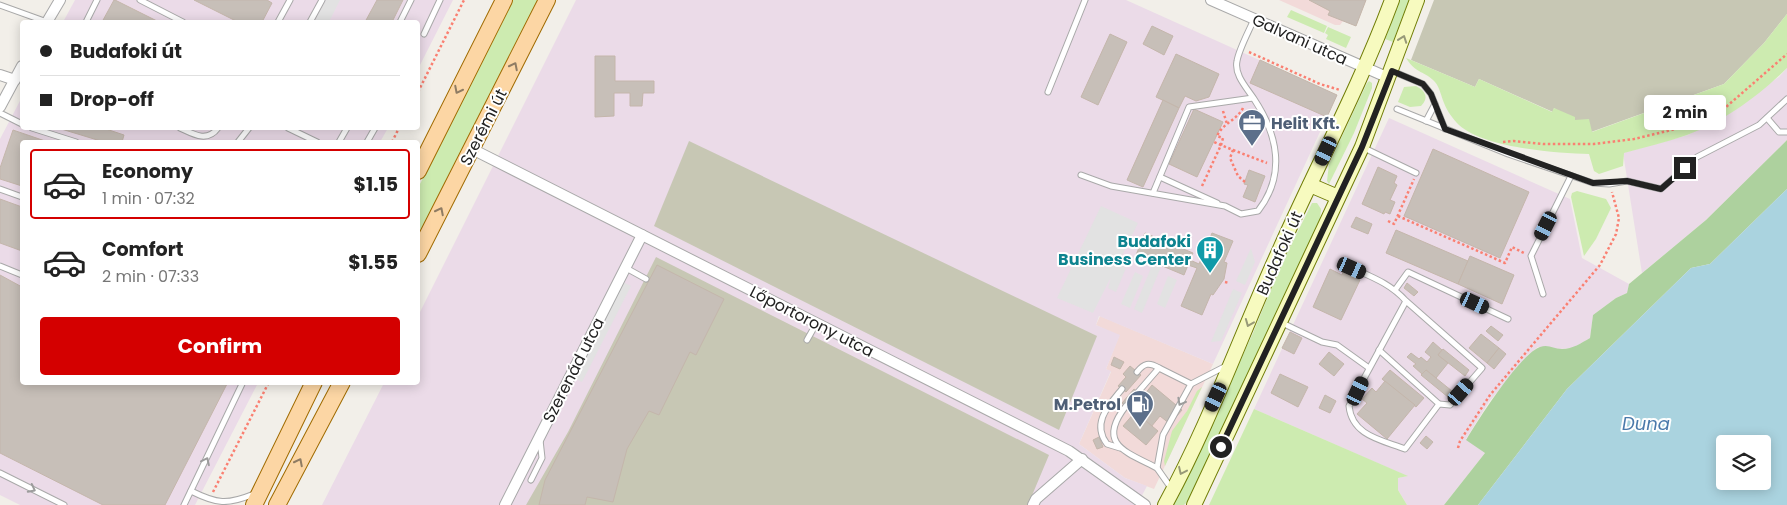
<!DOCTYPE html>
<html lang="en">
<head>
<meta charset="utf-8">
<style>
	:root { --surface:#fff; --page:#f6f6f6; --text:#222; --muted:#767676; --line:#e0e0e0; --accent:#d40000 }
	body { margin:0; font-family:Poppins,sans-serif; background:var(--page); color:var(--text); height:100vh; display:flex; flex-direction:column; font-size:19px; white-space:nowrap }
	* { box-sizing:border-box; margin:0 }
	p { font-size:16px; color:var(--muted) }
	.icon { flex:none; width:28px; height:28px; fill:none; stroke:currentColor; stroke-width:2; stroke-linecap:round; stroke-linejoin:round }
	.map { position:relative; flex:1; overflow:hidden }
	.panel { position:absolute; left:20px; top:140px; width:400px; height:245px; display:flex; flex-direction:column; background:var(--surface); border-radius:5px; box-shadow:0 2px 12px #0003 }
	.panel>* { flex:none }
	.top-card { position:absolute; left:20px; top:20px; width:400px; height:110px; border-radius:5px; box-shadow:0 2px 12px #0003; display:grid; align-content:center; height:110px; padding:0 20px; background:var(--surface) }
	.controls { position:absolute; left:1716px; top:435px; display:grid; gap:10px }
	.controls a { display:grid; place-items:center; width:55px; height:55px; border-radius:5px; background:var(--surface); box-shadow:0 2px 12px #0003; font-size:25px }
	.end { position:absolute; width:22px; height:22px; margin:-11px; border:6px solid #222; background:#fff; box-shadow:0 0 0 2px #fff }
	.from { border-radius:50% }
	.bubble { position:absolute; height:35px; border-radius:5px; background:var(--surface); box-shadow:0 2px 12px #0003; font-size:16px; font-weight:700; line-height:35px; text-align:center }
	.car { position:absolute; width:15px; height:30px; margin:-15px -8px; border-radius:6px; box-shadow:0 0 4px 1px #0007; background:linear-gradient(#222 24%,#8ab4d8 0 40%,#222 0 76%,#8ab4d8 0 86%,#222 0) }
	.top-card b { display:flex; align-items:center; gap:18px; height:48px; font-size:19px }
	.top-card b+b { border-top:1px solid var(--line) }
	.top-card i { width:12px; height:12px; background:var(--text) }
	ul { padding:9px 0 0; list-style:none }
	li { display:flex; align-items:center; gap:15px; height:70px; margin:0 10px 8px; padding:0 10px; border:2px solid transparent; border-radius:5px }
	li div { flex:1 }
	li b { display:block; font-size:19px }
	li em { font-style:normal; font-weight:700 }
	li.active { border-color:var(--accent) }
	li>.icon { width:45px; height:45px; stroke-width:1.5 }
	.action { display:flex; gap:10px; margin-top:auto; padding:10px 20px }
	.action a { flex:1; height:58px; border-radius:5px; background:var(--accent); color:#fff; font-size:20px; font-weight:700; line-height:58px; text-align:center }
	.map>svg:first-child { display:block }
	.commercial { fill:#f2dad9 }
	.industrial { fill:#ebdbe8 }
	.construction { fill:#c7c7b4 }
	.grass { fill:#cdebb0 }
	.forest { fill:#add19e }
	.parking { fill:#e2e2e2 }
	.water { fill:#aad3df; fill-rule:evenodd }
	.building { fill:#c7bfb8; stroke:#c4b6ab }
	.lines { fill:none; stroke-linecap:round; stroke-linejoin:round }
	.service-casing { stroke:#a9a9a9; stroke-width:7 }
	.minor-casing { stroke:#a9a9a9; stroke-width:12 }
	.secondary-casing { stroke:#707d05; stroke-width:16 }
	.primary-casing { stroke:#a06b00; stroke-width:18 }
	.path { stroke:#fa8072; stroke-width:2.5; stroke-dasharray:2.5 2.5; stroke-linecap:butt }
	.service { stroke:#fff; stroke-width:5 }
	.minor { stroke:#fff; stroke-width:10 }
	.secondary { stroke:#f7fabf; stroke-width:14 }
	.primary { stroke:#fcd6a4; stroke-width:16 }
	.oneway { stroke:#979978 }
	.oneway2 { stroke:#8f7c63 }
	.oneway3 { stroke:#9c9c9c }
	.route { stroke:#222; stroke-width:6 }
	.labels { text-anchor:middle; stroke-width:4; stroke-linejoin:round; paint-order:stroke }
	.street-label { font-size:16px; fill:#222; stroke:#fff }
	.service-label { font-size:16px; font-weight:bold; fill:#4e5e75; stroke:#fff; text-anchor:start }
	.culture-label { font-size:16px; font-weight:bold; fill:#0d838f; stroke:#fff; text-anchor:end }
	.water-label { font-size:18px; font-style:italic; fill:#4a7aab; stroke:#fff }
</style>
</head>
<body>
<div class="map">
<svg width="1787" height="505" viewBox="0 0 1787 505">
	<rect width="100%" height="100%" fill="#f2efe9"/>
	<g class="commercial">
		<polygon points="1279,0 1366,0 1356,26 1343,21 1340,25 1335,25"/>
		<polygon points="1100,316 1213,364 1154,489 1125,478 1079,444 1111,372 1106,369 1119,336 1096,325"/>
	</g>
	<g class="industrial">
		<polygon points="75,0 453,0 418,69 418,22 63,22"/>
		<polygon points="576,0 1126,0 1337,95 1213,364 1099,316 1096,325 1120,335 1106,369 1111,371 1079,444 1125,478 1147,486 1137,505 322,505 384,383 418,382 418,316"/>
		<polygon points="1787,68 1787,140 1706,220 1642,273 1623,153 1688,135 1779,77"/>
		<polygon points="22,97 22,128 388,128 380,142 22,142 22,382 258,383 195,505 20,505 0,495 0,139"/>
		<polygon points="1389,118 1570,199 1582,258 1629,284 1627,293 1616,298 1593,315 1590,338 1573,348 1560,349 1538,347 1528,355 1489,402 1466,439 1485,453 1444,505 1407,505 1398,490 1398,478 1407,476 1254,409"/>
	</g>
	<g class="construction">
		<polygon points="1434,0 1787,0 1787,14 1764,43 1724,84 1591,132 1554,108 1553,112 1479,79 1475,87 1411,60"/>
		<polygon points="689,141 1097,336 1059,430 654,226"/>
		<polygon points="656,257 1049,455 1028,505 526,505 568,432"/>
	</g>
	<g class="grass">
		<polygon points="512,0 539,0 418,239 418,188"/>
		<polygon points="1400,0 1409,0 1393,42 1385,39"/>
		<polygon points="1291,10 1327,26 1324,33 1287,17"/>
		<path d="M1787,14V68C1760,95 1723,122 1687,135C1667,142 1645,147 1624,153L1623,166L1599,174L1594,171L1589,154C1556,153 1484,148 1459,125C1453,119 1447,111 1444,103C1441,96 1440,88 1435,82C1425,71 1416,74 1406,58L1475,87L1479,79L1552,112L1554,108L1575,117V120L1589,119L1592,132L1724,84L1764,43Z"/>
		<polygon points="1328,27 1351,37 1346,48 1326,39 1328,35 1325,33"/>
		<polygon points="1369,81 1372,83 1372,88 1354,133 1329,184 1327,181 1329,164 1367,83"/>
		<path d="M1416,86C1426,91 1429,98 1421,106L1410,107L1398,102L1404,87Z"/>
		<polygon points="1577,191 1606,199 1611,208 1596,239 1584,256 1571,197 1572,193"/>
		<polygon points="1312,203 1317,203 1321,209 1320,220 1188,501 1184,505 1173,505 1253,333 1281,265"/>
		<polygon points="1202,387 1165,466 1164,461 1172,431 1187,411 1197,391"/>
		<polygon points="1254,409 1408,476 1398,478 1398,490 1407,505 1209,505"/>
	</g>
	<path class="forest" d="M1787,140V189L1710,264L1691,268L1567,389L1478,505H1444L1485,453L1466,440C1478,420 1520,354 1540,347C1549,344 1553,349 1562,349C1573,349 1581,343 1590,338L1593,315L1616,298L1627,293L1629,284L1706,220Z"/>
	<g class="parking">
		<polygon points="326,0 340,0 329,22 314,22"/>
		<polygon points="1101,206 1138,223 1118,264 1126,268 1116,292 1108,288 1111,277 1093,313 1057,298"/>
		<polygon points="1251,248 1255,262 1245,285 1236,281"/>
		<polygon points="1153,263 1161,267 1142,313 1134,309"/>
		<polygon points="1135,272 1143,276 1130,308 1121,304"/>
		<polygon points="1168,276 1177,280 1165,308 1157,304"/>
		<polygon points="619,280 631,286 582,382 570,376"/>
		<polygon points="1233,289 1242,293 1221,341 1211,342"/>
	</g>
	<path class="water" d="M1787,189V505H1478L1567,389L1691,268L1710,264ZM1725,444H1762V481H1725Z"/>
	<g class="building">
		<polygon points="114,0 115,0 159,22 102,22"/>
		<polygon points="194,0 267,0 272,3 262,22 238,22"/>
		<polygon points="377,0 403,0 392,22 365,22"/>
		<polygon points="1309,0 1366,0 1356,26 1328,15 1330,11"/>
		<polygon points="1152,26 1173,36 1164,55 1143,44"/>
		<polygon points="1110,34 1127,42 1098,105 1081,97"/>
		<polygon points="1176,54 1219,74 1209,97 1196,101 1185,96 1179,108 1156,97"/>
		<polygon points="595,56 615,56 615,81 654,81 654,93 643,93 642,106 630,106 630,93 614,93 614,116 595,117"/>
		<polygon points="1260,60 1337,95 1327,117 1250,83"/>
		<polygon points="1163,100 1179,108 1143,187 1127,180"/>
		<polygon points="1194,109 1223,122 1197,177 1169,164"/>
		<polygon points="58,128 103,128 124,135 122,142 104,142"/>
		<polygon points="13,130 48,142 22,142 22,186 0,179 0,168"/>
		<polygon points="1433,149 1529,192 1500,258 1404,216"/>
		<polygon points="1378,167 1397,176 1394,183 1397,185 1390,200 1395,202 1390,214 1385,212 1384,214 1362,204"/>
		<polygon points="1249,170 1265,176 1255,202 1243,197 1248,185 1244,184"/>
		<polygon points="0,199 22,207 22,251 0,243"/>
		<polygon points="1356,217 1372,224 1368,234 1351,227"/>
		<polygon points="1396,230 1468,261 1458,284 1386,253"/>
		<polygon points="1145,233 1193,253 1190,260 1199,264 1212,233 1233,241 1224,262 1227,263 1224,279 1213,295 1211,294 1202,315 1181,306 1197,268 1188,265 1184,275 1136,255"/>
		<polygon points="1470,256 1514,275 1502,304 1458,284"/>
		<polygon points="657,265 724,299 696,355 690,352 659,415 649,411 627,449 613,502 587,497 585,505 539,505 545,480"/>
		<polygon points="1330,269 1342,275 1343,272 1360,280 1341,320 1313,307"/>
		<polygon points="0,275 22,287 22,382 228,382 165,505 103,505 0,453"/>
		<polygon points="1407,283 1418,292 1414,296 1404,288"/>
		<polygon points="1491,326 1503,335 1498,341 1486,331"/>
		<polygon points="1290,332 1302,338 1294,354 1282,348"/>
		<polygon points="1481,334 1499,348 1487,363 1469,348"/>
		<polygon points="1433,342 1442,350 1438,355 1448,363 1436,378 1426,370 1422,374 1413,366 1416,364 1407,357 1411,353 1419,359 1421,357 1427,362 1431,357 1425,352"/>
		<polygon points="1499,348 1506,354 1494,369 1487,363"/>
		<polygon points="1443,349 1469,370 1465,376 1438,355"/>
		<polygon points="1329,352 1344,364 1334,376 1319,364"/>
		<polygon points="1114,357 1124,362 1120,369 1111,365"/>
		<polygon points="1130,366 1141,375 1126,392 1118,386 1126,377 1123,374"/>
		<polygon points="1390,370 1424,398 1416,407 1382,379"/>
		<polygon points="1426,370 1452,391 1448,397 1421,375"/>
		<polygon points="1280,374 1308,387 1298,407 1271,393"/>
		<polygon points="1385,381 1415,405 1387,439 1357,414 1367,403 1362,399 1372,388 1376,392"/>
		<polygon points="1152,385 1182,410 1170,424 1160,416 1151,427 1134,412 1143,401 1141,399"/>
		<polygon points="1134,389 1143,396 1130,410 1122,403"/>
		<polygon points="1325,395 1336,401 1330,413 1319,408"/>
		<polygon points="1135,412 1158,431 1146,445 1123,426"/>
		<polygon points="1426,436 1433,442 1427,449 1420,443"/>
		<polygon points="1099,437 1103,447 1097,449 1093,440"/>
	</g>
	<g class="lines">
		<defs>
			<g id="service">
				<polyline points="140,0 183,22"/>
				<polyline points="0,5 47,22"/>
				<polyline points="86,22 97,0"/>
				<polyline points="278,22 290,0"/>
				<polyline points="310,22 322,0"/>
				<polyline points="400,22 411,0"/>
				<polyline points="424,34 440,0"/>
				<polyline points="1392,71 1423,84 1431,94 1445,129"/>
				<polyline points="1048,92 1085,0"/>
				<polyline points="1397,109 1508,154 1593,183 1609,184 1627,181 1661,189 1697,157 1759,125 1787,99"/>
				<polyline points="0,113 22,124"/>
				<polyline points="1767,118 1779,132 1787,132"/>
				<polyline points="1426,121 1435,104"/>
				<polyline points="32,128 76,142"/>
				<path d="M180,128C193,134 207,143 218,128"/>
				<polyline points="288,128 317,142"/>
				<polyline points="238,142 249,128"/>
				<polyline points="339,142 347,128"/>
				<polyline points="367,142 375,128"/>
				<polyline points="1362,147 1416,173"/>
				<path d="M1081,175L1111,186L1225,206L1241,214L1258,211C1286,175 1278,135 1254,99C1247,88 1234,75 1237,61C1239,49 1249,31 1254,19"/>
				<polyline points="1160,177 1217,203"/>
				<polyline points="0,189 22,197"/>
				<polyline points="1153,193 1189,107 1253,98"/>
				<polyline points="0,266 22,275"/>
				<polyline points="626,268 646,279"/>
				<path d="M1352,268C1372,277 1391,284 1406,301L1482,368L1450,405L1439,404L1405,449C1382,440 1352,436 1349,406L1406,301"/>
				<polyline points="1395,290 1408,272 1508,319"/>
				<polyline points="1543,294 1531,256 1571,176"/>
				<polyline points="1280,322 1322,342 1337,345 1369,368"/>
				<polyline points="807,340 816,324"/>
				<polyline points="1379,350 1439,404"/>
				<path d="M1137,372C1144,363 1149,362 1159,368"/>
				<polyline points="1138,392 1159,368 1191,384"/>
				<path d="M1126,406C1096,444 1126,452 1157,468"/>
				<path d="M1120,448L1107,444C1091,423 1109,405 1122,389"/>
				<polyline points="0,473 64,505"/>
				<polyline points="531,480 542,458 540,440"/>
				<polyline points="1171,488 1157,468 1163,435 1191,384 1226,366"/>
				<path d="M191,491C217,504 227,505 254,494"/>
				<polyline points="184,505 243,382"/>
			</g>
			<g id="minor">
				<polyline points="1211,0 1389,78"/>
				<polyline points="47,22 60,0"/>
				<polyline points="0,75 15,80"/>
				<polyline points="0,107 22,66"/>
				<polyline points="472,149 1069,451 1145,505"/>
				<polyline points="505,505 642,235"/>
				<polyline points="1033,505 1036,499 1082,459"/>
			</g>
			<g id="secondary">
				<polyline points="1310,185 1338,197"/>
				<path d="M1165,505C1210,423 1241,334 1280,249C1317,166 1360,86 1392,0"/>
				<polyline points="1194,505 1362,147 1417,0"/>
			</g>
			<g id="primary">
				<polyline points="418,171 504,0"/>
				<polyline points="418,254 547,0"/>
				<polyline points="254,505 314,382"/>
				<polyline points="277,505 342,382"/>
			</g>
		</defs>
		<use href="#service" class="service-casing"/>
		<use href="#minor" class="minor-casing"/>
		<use href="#secondary" class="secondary-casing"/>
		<use href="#primary" class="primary-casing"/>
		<g class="path">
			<polyline points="1249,52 1320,84 1340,90"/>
			<polyline points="418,92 464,0"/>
			<path d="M1243,108C1237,120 1223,123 1217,136L1223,138L1221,145L1233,150L1230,158L1238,176L1245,182"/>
			<polyline points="1223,111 1227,124"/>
			<polyline points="392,142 399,128"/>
			<polyline points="1503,142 1514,141 1543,144 1594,144 1634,139 1688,126 1726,107 1787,54"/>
			<polyline points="1233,150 1267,163"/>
			<polyline points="1202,186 1221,145 1214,142"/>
			<polyline points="1398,216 1505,263 1512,247 1524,253"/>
			<polyline points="1388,221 1394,224 1414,179"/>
			<polyline points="1225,282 1229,283"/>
			<polyline points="1458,448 1460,441 1490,395 1600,265 1616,234 1619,218 1612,192"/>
			<polyline points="213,492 269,382"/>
		</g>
		<use href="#service" class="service"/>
		<use href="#minor" class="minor"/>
		<use href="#secondary" class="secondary"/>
		<use href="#primary" class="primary"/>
	</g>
	<defs><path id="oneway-chevron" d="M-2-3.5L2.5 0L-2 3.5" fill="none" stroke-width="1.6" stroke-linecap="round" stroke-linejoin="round" transform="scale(1.25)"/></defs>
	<g class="oneway">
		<use href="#oneway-chevron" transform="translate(1403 39) rotate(-70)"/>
		<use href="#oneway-chevron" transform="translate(1249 323) rotate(112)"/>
		<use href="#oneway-chevron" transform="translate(1182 471) rotate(115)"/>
	</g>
	<g class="oneway2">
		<use href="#oneway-chevron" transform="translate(514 66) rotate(-63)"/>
		<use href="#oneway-chevron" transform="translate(458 90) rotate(117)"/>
		<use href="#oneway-chevron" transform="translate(440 211) rotate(-63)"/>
		<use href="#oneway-chevron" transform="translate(299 462) rotate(-63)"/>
	</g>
	<g class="oneway3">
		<use href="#oneway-chevron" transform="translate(1181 402) rotate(119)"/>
		<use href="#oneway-chevron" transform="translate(206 461) rotate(-64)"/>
		<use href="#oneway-chevron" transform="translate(32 489) rotate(27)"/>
	</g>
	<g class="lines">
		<polyline class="route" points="1221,447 1362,147 1392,71 1423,84 1431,94 1445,129 1593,183 1627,181 1661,189 1685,168"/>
	</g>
	<defs>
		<symbol id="office-pin" viewBox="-11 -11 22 30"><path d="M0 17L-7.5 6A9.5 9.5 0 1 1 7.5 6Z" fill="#5c6f8a" stroke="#fff"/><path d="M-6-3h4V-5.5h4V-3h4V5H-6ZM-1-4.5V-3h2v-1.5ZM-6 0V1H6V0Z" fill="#fff"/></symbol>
		<symbol id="building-pin" viewBox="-11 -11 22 30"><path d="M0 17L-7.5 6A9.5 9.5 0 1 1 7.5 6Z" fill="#0f9aa8" stroke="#fff"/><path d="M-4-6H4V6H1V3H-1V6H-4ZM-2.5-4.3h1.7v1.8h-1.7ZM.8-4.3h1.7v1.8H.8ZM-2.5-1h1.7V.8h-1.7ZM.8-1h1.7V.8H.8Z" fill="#fff"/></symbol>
		<symbol id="fuel-pin" viewBox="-11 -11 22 30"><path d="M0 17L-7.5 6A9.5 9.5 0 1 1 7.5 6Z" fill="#5c6f8a" stroke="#fff"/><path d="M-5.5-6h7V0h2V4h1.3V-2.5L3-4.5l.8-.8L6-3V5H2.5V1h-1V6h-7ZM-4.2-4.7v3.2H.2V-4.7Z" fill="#fff"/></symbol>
	</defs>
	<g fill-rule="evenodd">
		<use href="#office-pin" x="1236" y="107" width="32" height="43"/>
		<use href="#building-pin" x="1194" y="234" width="32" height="43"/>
		<use href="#fuel-pin" x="1124" y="388" width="32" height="43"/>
	</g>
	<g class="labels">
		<g class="street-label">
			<text transform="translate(1300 39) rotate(24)" y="6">Galvani utca</text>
			<text transform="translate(483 127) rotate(-63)" y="6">Szerémi út</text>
			<text transform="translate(1279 253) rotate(-66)" y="6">Budafoki út</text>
			<text transform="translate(812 321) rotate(27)" y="6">Lőportorony utca</text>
			<text transform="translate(573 370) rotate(-63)" y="6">Szerenád utca</text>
		</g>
		<g class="service-label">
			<text x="1271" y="129">Helit Kft.</text>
			<text x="1121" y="410" text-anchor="end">M.Petrol</text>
		</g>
		<g class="culture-label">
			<text x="1191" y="247">Budafoki<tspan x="1191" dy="18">Business Center</tspan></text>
		</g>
		<g class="water-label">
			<text x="1646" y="430">Duna</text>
		</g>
	</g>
</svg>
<div class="controls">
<a><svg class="icon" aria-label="layers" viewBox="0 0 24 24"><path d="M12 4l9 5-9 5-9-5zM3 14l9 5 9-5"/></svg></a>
</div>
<i class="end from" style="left:1221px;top:447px"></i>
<i class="end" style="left:1685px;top:168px"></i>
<div class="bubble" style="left:1644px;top:95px;width:82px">2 min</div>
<i class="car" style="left:1326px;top:151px;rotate:205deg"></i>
<i class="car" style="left:1546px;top:226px;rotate:207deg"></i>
<i class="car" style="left:1352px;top:268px;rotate:114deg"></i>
<i class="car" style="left:1475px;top:303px;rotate:115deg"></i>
<i class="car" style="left:1358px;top:391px;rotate:25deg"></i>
<i class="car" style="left:1461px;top:392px;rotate:41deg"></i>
<i class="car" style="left:1216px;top:397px;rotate:205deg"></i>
<div class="top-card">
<b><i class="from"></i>Budafoki út</b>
<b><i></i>Drop-off</b>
</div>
<section class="panel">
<ul>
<li class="active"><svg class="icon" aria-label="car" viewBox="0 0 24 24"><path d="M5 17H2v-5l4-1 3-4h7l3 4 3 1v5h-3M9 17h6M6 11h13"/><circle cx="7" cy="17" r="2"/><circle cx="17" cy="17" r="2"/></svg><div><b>Economy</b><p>1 min · 07:32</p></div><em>$1.15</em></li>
<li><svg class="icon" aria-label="car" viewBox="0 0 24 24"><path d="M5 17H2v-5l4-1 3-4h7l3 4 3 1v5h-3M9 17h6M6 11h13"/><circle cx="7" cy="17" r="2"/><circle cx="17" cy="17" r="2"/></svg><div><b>Comfort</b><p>2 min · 07:33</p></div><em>$1.55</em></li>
</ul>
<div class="action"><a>Confirm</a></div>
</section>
</div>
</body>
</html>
